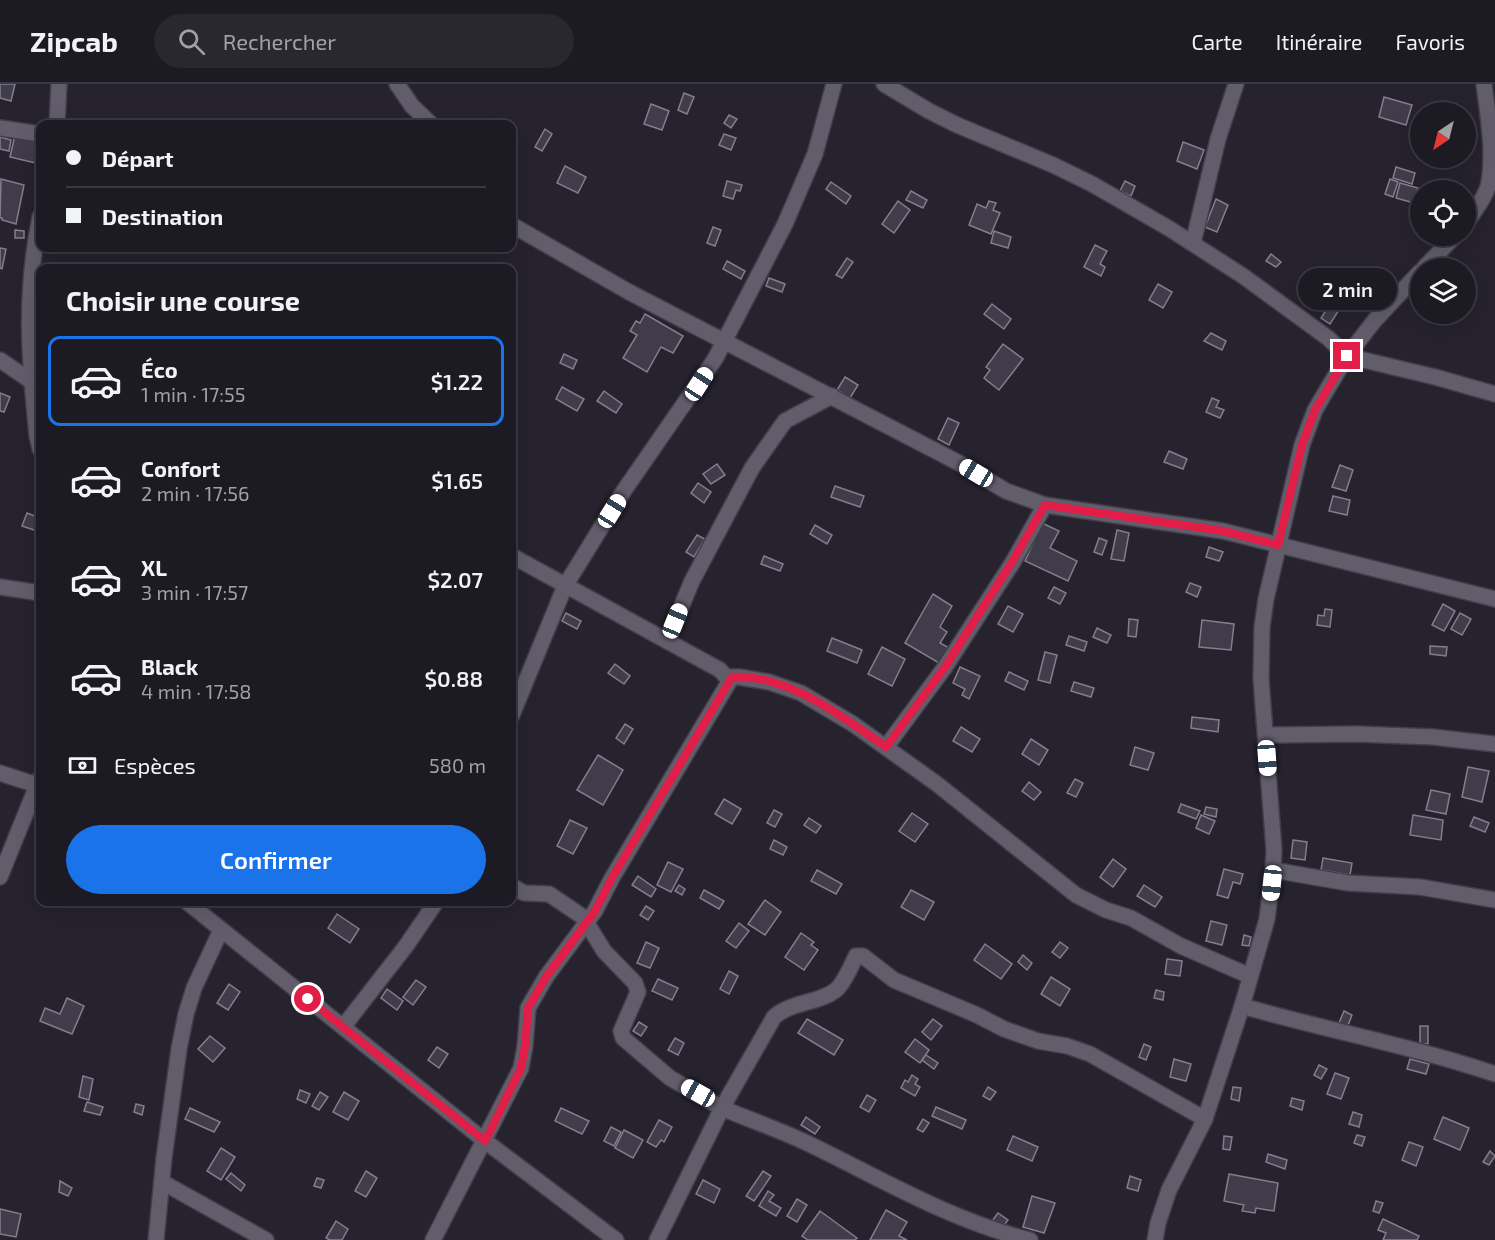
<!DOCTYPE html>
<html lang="fr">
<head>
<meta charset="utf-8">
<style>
	:root { --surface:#1c1a22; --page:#29272f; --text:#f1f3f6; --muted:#a0a1a5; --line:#3a3840; --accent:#1a73e8 }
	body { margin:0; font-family:"Exo 2",sans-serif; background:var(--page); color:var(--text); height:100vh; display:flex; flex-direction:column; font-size:22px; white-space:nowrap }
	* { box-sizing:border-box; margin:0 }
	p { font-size:20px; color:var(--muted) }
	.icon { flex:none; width:33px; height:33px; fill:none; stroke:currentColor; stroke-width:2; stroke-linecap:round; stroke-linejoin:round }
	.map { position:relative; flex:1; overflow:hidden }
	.panel { position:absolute; left:36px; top:180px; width:480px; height:642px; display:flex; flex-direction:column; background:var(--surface); border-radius:12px; box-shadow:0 6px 24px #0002,0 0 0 2px var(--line) }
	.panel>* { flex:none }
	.top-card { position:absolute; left:36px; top:36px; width:480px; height:132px; border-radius:12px; box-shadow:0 6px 24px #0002,0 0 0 2px var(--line); display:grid; align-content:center; height:132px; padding:0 30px; background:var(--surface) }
	.needle { width:39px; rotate:215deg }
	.fabs { position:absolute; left:1410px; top:18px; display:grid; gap:12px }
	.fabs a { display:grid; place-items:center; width:66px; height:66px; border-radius:50%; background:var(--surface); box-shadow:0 6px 24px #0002,0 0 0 2px var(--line); font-size:30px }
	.end { position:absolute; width:27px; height:27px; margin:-14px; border:8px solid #e11d48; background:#fff; box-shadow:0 0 0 3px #fff }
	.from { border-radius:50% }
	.bubble { position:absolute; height:42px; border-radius:21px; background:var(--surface); box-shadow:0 6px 24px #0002,0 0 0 2px var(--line); font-size:20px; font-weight:600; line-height:42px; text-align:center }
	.car { position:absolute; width:18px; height:36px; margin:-18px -9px; border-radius:8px; box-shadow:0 0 4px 2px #0007; background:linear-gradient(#fff 24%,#345 0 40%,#fff 0 76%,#345 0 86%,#fff 0) }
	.top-card b { display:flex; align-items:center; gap:21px; height:57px; font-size:22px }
	.top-card b+b { border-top:2px solid var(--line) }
	.top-card i { width:15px; height:15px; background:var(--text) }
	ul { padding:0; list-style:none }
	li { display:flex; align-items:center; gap:18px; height:90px; margin:0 12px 9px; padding:0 18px; border:3px solid transparent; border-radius:12px }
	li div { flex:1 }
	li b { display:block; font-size:22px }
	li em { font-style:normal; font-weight:600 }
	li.selected { border-color:var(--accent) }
	li>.icon { width:54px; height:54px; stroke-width:1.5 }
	h2 { padding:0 30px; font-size:27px; line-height:72px }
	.pay { display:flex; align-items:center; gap:15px; height:66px; padding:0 30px; font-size:22px }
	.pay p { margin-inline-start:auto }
	.button { display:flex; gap:12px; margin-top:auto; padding:12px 30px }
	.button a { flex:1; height:69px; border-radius:36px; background:var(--accent); color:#fff; font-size:24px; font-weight:600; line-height:69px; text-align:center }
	header { display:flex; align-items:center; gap:36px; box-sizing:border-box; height:84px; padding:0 30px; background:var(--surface); border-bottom:2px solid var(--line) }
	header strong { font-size:28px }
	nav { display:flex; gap:33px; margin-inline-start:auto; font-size:21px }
	.search { width:420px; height:54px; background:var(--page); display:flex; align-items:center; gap:15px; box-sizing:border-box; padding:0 21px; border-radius:33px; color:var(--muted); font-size:22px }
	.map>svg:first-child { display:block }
	.building { fill:#413c49; stroke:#837e8d; stroke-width:1.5 }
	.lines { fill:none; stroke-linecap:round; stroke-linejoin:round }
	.minor-casing { stroke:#423e49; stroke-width:18 }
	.minor { stroke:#625d6b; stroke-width:15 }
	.route { stroke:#e11d48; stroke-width:8 }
</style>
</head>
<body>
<header>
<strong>Zipcab</strong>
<div class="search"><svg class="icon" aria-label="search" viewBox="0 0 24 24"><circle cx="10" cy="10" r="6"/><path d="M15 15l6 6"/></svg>Rechercher</div>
<nav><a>Carte</a><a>Itinéraire</a><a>Favoris</a></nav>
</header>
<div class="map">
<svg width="1495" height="1156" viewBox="0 0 1495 1156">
	<rect width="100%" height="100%" fill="#26222e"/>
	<g class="building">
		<polygon points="0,0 15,0 11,17 0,14"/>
		<polygon points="684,9 694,13 687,30 678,26"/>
		<polygon points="1384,13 1412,21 1406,41 1379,33"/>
		<polygon points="651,20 669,27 662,46 644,40"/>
		<polygon points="729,31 737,35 731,44 724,39"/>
		<polygon points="545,45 552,50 542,67 535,63"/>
		<polygon points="724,50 736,54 731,66 719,61"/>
		<polygon points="15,51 40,57 40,80 10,73"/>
		<polygon points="0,53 11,56 9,67 0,65"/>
		<polygon points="1183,58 1204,66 1197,85 1177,77"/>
		<polygon points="565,82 586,93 578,109 557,99"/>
		<polygon points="1396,83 1415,89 1412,100 1393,94"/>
		<polygon points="1,95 24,101 16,140 2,136 2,134 0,134"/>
		<polygon points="1390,95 1398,98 1393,113 1385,110"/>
		<polygon points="727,97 742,101 740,107 736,106 733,115 723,112"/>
		<polygon points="1125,97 1135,102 1131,112 1120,107"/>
		<polygon points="831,98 851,112 846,120 826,105"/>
		<polygon points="1400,99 1418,104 1414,119 1396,114"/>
		<polygon points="911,107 927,116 923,124 906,116"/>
		<polygon points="1216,115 1228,121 1217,148 1205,143"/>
		<polygon points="898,117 910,126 894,149 882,140"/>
		<polygon points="989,117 996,119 993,126 1000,129 991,150 969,141 977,120 986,124"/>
		<polygon points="713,143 721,146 715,162 707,159"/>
		<polygon points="15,146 24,147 24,154 15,154"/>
		<polygon points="994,147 1011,153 1008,164 991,159"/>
		<polygon points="1095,161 1107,167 1100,180 1105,183 1101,192 1084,183"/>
		<polygon points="0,164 6,165 2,185 0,184"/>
		<polygon points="1271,170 1281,178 1276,183 1266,177"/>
		<polygon points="847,174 853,178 842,194 836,191"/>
		<polygon points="727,177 745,187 741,195 723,185"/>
		<polygon points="1352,190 1367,194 1364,205 1368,207 1366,216 1346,211"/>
		<polygon points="769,194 785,200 782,208 766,202"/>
		<polygon points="1158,200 1172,208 1163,224 1149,216"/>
		<polygon points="1466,200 1476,207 1468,218 1466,217"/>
		<polygon points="992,220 1011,235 1004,245 984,230"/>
		<polygon points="1330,220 1339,226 1330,240 1321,234"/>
		<polygon points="645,230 683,252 673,269 661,263 647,288 623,274 637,251 630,247 636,237 640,239"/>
		<polygon points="1211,249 1226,257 1222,266 1204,257"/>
		<polygon points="1003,260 1023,275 999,306 984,294 990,286 986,283"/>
		<polygon points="564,270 577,276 573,285 560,279"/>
		<polygon points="845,293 858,301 850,314 837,306"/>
		<polygon points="562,303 584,315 577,327 556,315"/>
		<polygon points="604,307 622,320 616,329 597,317"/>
		<polygon points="0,309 10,313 4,328 0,327"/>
		<polygon points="1212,314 1219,317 1216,323 1224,326 1220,334 1206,328"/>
		<polygon points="948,334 959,339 949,361 938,355"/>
		<polygon points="1169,367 1187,375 1183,385 1164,378"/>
		<polygon points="717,380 725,391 711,400 703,390"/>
		<polygon points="1340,381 1353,386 1346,407 1332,403"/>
		<polygon points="698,399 711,408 704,419 691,409"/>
		<polygon points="835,402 864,412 860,423 831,413"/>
		<polygon points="1333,412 1350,416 1347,431 1329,427"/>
		<polygon points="27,429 40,434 40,448 22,442"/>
		<polygon points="1042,439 1059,447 1050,464 1077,477 1068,497 1025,477"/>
		<polygon points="815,441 832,451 827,460 810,450"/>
		<polygon points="1117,446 1129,449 1124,477 1111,475"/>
		<polygon points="697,451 705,455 694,473 686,468"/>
		<polygon points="1099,454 1107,457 1102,471 1094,468"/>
		<polygon points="1209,463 1223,468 1219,477 1206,473"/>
		<polygon points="764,472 783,480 780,487 761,480"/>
		<polygon points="1190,499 1201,503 1197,513 1186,508"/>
		<polygon points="1054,503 1066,509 1060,520 1048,514"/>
		<polygon points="933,510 952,522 940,543 947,548 940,559 953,566 944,582 905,559"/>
		<polygon points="1443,520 1455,527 1444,547 1432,541"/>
		<polygon points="1008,522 1023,530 1013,548 998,540"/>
		<polygon points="1325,525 1332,526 1330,543 1317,541 1318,531 1324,532"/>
		<polygon points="566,529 581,537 577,545 562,537"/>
		<polygon points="1460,529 1471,535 1462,551 1451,545"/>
		<polygon points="1129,535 1138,536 1136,553 1128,552"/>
		<polygon points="1202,536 1234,540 1231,566 1199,563"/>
		<polygon points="1097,544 1111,551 1107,559 1093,553"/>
		<polygon points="1069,552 1087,558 1084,567 1066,561"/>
		<polygon points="832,554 862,566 857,579 827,567"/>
		<polygon points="1430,562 1447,563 1446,572 1430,570"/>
		<polygon points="882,563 905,575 892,602 868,590"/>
		<polygon points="1045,568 1057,571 1050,599 1038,596"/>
		<polygon points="615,580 630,592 624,600 608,589"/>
		<polygon points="960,583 980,592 969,615 962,611 965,605 953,599"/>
		<polygon points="1009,588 1028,597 1024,606 1005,597"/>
		<polygon points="1074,598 1094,604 1091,613 1071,607"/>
		<polygon points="1192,633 1219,636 1218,648 1191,644"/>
		<polygon points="625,640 633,645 624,660 616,654"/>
		<polygon points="961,643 980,655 972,668 953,657"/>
		<polygon points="1031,655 1048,666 1039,681 1022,670"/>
		<polygon points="1135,663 1154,669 1148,686 1130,681"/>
		<polygon points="598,671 623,686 603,721 577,706"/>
		<polygon points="1468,683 1489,687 1482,718 1462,713"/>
		<polygon points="1075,695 1083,699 1076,713 1067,709"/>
		<polygon points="1029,698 1041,708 1034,716 1022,707"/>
		<polygon points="1431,706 1450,710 1446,730 1426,726"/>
		<polygon points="724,715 741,725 732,740 715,730"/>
		<polygon points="1181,720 1200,727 1196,735 1178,728"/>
		<polygon points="1206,723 1217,725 1216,733 1204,730"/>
		<polygon points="774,726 782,730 775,743 767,739"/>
		<polygon points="912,729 928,740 915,758 899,747"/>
		<polygon points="1201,731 1215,737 1209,750 1196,744"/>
		<polygon points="1413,731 1443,736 1441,756 1410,751"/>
		<polygon points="1474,733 1489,739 1485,748 1470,742"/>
		<polygon points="809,734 821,742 816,749 804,741"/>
		<polygon points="570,736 587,744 573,770 557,762"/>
		<polygon points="774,756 787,763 783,771 770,765"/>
		<polygon points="1293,756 1307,758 1305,776 1291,774"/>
		<polygon points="1323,774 1352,779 1350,791 1321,786"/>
		<polygon points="1113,775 1126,785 1113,803 1100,793"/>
		<polygon points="668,778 683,785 671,808 657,801"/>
		<polygon points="1224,785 1243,790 1240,800 1233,798 1228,814 1217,811"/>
		<polygon points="817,786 842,800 836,810 811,797"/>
		<polygon points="638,792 656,805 651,813 632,801"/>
		<polygon points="679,801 685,805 682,811 675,807"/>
		<polygon points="1144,801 1162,813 1155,823 1137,812"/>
		<polygon points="704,806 724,817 719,825 700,814"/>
		<polygon points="911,806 934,818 924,836 901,823"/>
		<polygon points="765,816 781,828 765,851 748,840"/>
		<polygon points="646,822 654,827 648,836 640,831"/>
		<polygon points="337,830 359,845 350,859 328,844"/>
		<polygon points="1211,837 1227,841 1222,861 1206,857"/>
		<polygon points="739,839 749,847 736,864 726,857"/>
		<polygon points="801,849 814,858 811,861 818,866 804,886 785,873"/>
		<polygon points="1244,851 1251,853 1249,862 1242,861"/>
		<polygon points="646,858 659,864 650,884 637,879"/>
		<polygon points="1060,858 1068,864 1060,874 1052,868"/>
		<polygon points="985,860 1012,880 1001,895 974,876"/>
		<polygon points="1023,871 1032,879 1027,886 1018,878"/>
		<polygon points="1167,875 1182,877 1180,892 1165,890"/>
		<polygon points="729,887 738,892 729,910 720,905"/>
		<polygon points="1051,893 1070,905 1060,922 1041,910"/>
		<polygon points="658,895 678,904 672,916 652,907"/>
		<polygon points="416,896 426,903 413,921 403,913"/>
		<polygon points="229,900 240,908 228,926 217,919"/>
		<polygon points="387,905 403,917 397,926 381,914"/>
		<polygon points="1156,906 1164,908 1163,916 1154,914"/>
		<polygon points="67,914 84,922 72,950 40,937 45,924 60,930"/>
		<polygon points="1344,927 1352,931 1345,949 1336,946"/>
		<polygon points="807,935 843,956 834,971 798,949"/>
		<polygon points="933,935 942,942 931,956 922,948"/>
		<polygon points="639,938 647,943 641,952 633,947"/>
		<rect x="1420" y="942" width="8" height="18"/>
		<polygon points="210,952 225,964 213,978 198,965"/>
		<polygon points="675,954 684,959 678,971 668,966"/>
		<polygon points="915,955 929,966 920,979 905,968"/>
		<polygon points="1144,960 1151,963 1146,976 1139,973"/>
		<polygon points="437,963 448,970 439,984 428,976"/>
		<polygon points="926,971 938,979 934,985 922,976"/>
		<polygon points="1174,975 1191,980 1186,997 1170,993"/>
		<polygon points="1410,975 1429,980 1426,990 1407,985"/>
		<polygon points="1319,981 1327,985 1321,995 1314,991"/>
		<polygon points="1335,989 1349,994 1341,1015 1327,1010"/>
		<polygon points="912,991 918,995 915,1000 920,1003 915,1012 901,1004 905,996 908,998"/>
		<polygon points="83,992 93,995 89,1016 79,1013"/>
		<polygon points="988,1003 996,1008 990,1016 983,1012"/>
		<polygon points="1233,1003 1241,1004 1239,1017 1231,1015"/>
		<polygon points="300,1006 310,1010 306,1019 297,1015"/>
		<polygon points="320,1008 328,1013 319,1026 312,1022"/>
		<polygon points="344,1008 359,1017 348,1036 333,1028"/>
		<polygon points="867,1011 876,1016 869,1028 860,1023"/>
		<polygon points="1292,1014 1304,1017 1302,1026 1290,1022"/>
		<polygon points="87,1018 103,1023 100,1031 84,1027"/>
		<polygon points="136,1020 144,1022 142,1031 134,1028"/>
		<polygon points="936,1023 966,1036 962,1045 932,1032"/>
		<polygon points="190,1024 220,1038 214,1048 185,1035"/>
		<polygon points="561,1024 589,1037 582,1050 555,1037"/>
		<polygon points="1353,1028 1362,1031 1359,1043 1349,1040"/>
		<polygon points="806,1033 820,1043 815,1050 801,1041"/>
		<polygon points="1443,1033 1469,1044 1460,1066 1434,1055"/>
		<polygon points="923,1035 929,1039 923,1048 917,1045"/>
		<polygon points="659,1036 672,1043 664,1058 661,1056 656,1063 647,1058"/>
		<polygon points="611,1043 621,1048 614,1062 604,1057"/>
		<polygon points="624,1046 643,1056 633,1074 615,1064"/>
		<polygon points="1357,1051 1365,1053 1362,1062 1354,1059"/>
		<polygon points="1013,1052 1038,1063 1032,1077 1007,1066"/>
		<polygon points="1224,1052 1232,1053 1230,1066 1223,1065"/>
		<polygon points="1409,1058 1423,1063 1416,1082 1402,1076"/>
		<polygon points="221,1064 235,1073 221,1096 207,1087"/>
		<polygon points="1490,1067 1495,1072 1489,1081 1483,1078"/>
		<polygon points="1268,1070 1287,1076 1285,1085 1266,1078"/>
		<polygon points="366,1087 377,1094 366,1113 355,1107"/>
		<polygon points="763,1087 771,1092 754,1117 746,1112"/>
		<polygon points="231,1089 245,1101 241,1107 226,1095"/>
		<polygon points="1229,1090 1278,1099 1274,1127 1256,1124 1255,1129 1242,1127 1244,1121 1224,1117"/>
		<polygon points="1130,1092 1141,1096 1138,1107 1127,1104"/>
		<polygon points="317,1094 324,1096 321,1104 314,1102"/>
		<polygon points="703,1096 720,1105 714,1119 696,1110"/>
		<polygon points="60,1097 72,1104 68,1112 59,1108"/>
		<polygon points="768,1107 774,1111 769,1117 781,1124 776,1132 759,1122"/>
		<polygon points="1032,1112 1055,1119 1044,1149 1023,1143"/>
		<polygon points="797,1115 807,1121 797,1138 787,1132"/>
		<polygon points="1376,1117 1383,1119 1379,1129 1373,1127"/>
		<polygon points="0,1125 21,1130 16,1153 0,1150"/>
		<polygon points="886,1126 907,1138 899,1152 907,1156 870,1156"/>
		<polygon points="820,1127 857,1154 855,1156 808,1156 802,1152"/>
		<polygon points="998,1129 1008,1136 1002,1144 992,1137"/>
		<polygon points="1383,1135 1419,1152 1417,1156 1383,1156 1386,1149 1378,1146"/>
		<polygon points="336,1137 348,1145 342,1156 330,1156 326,1154"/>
	</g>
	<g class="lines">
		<defs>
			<g id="minor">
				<polyline points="397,0 412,22 431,40"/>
				<polyline points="884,0 929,27 957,41 1053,81 1092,100 1170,145 1243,192 1328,254 1347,272 1435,293 1495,310"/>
				<polyline points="57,40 59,0"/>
				<polyline points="0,44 40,50"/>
				<path d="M40,133C24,211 29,274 37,352L40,365"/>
				<path d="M1466,139C1474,128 1483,117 1488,103C1495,71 1488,33 1484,0"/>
				<polyline points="512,141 629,208 961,380 1006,407 1045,421 1223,447 1495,515"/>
				<polyline points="1193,159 1218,55 1236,0"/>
				<polyline points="1424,184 1455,152"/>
				<polyline points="0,276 31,297"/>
				<polyline points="512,472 720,586 729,596"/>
				<polyline points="0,503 40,509"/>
				<polyline points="667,557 692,497 752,384 785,337 832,312"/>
				<polyline points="512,631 565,502 623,408 715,275 785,140 815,70 834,0"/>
				<polyline points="1266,651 1357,650 1433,653 1495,660"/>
				<polyline points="886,663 945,583 1013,478 1045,421"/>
				<polyline points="0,689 40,702"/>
				<polyline points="1273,786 1348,799 1420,803 1495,816"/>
				<polyline points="0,793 40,694"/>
				<path d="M512,802L524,809L549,810L583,833L604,867L635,899L638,908L621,947L623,954L670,994L722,1024L774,933C792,917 818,920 836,906C845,898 851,882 856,872H863L894,896L977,931L1004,945L1038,957L1067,962L1090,970L1205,1035"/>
				<polyline points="187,818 485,1057 616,1156"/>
				<path d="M1242,922C1326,946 1412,962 1495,990"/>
				<polyline points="343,943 406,862 436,818"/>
				<polyline points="162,1098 266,1156"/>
				<polyline points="156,1156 164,1074 179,965 186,930 194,904 221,846"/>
				<polyline points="433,1156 521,984 525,962 528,924 546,893 595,827 612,794 732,593 739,593 769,598 801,609 853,640 937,700 1076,811 1106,826 1131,834 1181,862 1250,892"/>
				<path d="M657,1156L722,1024C750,1036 780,1046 807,1059C880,1094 951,1137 1030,1156"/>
				<polyline points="1155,1156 1158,1139 1169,1106 1205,1035 1242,922 1267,835 1273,786 1274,766 1261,595 1262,543 1266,515 1302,361 1315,326 1347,272 1375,236 1420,188"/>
			</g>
		</defs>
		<use href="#minor" class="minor-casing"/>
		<use href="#minor" class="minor"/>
	</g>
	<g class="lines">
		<path class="route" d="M308,915L485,1057L521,984L525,962L528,924L546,893L595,827L612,794L732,593C787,589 844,634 886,663L945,583L1012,478L1045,421L1223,447L1278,461L1302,361L1315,326L1347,272"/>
	</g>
</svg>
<div class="fabs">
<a><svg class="needle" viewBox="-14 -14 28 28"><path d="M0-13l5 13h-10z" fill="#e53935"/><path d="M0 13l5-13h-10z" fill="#a0a1a5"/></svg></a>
<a><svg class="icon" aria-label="locate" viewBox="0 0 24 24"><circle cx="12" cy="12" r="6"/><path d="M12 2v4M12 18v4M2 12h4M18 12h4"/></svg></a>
<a><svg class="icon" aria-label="layers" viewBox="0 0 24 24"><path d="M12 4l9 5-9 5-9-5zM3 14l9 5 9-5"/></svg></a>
</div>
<i class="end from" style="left:308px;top:915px"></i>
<i class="end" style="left:1347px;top:272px"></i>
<div class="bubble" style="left:1298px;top:184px;width:99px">2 min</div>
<i class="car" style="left:699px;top:300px;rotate:33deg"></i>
<i class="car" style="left:976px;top:389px;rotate:301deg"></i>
<i class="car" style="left:612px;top:427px;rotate:32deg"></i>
<i class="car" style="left:675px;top:537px;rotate:22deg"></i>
<i class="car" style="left:1267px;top:674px;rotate:176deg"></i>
<i class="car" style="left:1272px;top:799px;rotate:186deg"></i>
<i class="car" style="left:698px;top:1009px;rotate:299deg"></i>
<div class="top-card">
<b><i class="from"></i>Départ</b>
<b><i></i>Destination</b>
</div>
<section class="panel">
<h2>Choisir une course</h2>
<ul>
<li class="selected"><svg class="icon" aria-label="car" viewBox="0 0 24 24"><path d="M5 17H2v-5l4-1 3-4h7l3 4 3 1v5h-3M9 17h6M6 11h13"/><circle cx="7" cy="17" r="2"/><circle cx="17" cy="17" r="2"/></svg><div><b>Éco</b><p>1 min · 17:55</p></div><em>$1.22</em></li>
<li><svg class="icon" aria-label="car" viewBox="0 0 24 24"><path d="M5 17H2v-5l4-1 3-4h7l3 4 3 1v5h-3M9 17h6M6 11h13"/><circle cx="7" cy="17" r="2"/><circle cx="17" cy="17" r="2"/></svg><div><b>Confort</b><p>2 min · 17:56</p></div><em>$1.65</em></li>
<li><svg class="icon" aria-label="car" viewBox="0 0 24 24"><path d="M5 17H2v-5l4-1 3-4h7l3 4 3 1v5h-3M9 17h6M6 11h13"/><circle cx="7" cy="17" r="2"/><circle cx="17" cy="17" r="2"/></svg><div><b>XL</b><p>3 min · 17:57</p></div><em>$2.07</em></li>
<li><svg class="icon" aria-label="car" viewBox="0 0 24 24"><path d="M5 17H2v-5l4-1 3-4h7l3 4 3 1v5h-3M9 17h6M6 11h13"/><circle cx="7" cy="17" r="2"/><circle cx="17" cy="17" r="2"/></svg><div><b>Black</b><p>4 min · 17:58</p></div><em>$0.88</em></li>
</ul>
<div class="pay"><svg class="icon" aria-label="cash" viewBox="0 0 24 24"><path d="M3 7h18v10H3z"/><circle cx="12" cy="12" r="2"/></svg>Espèces<p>580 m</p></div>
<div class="button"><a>Confirmer</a></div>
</section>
</div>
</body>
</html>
